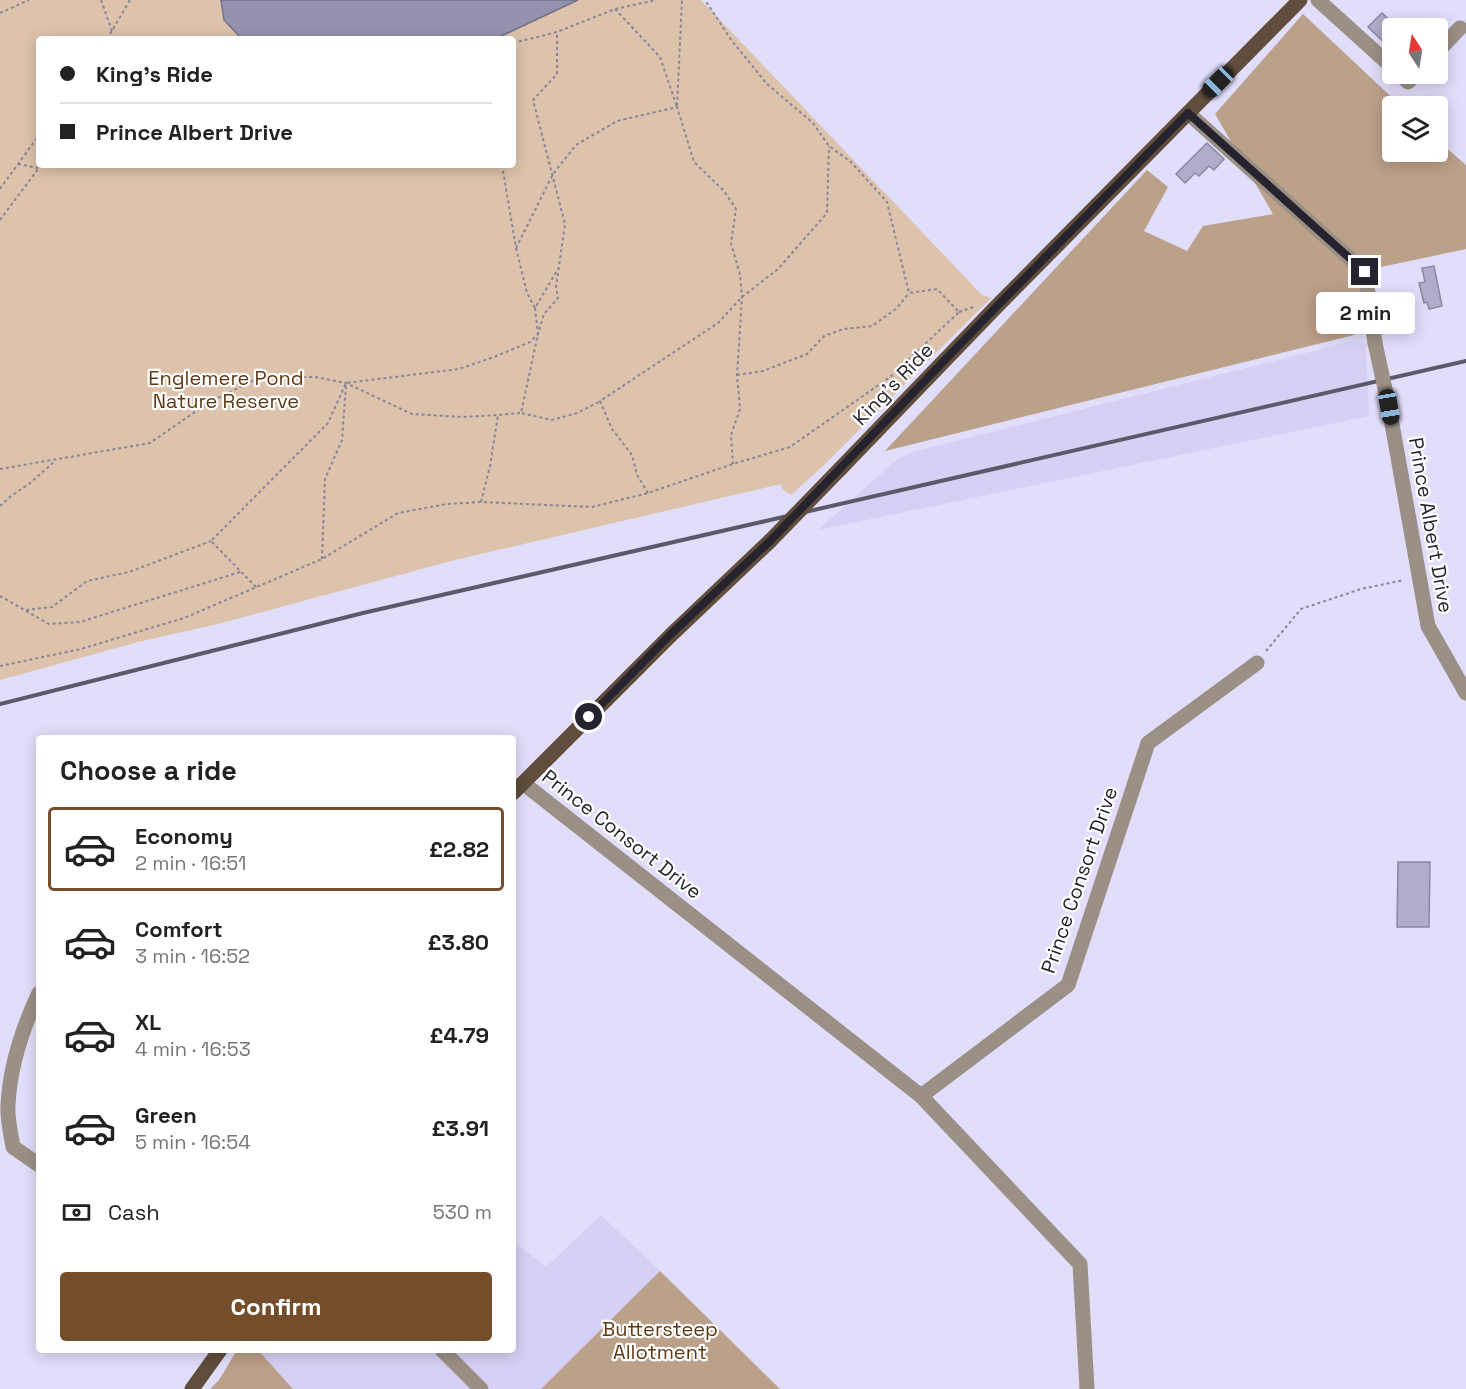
<!DOCTYPE html>
<html lang="en">
<head>
<meta charset="utf-8">
<style>
	:root { --surface:#fff; --page:#f6f6f6; --text:#222; --muted:#767676; --line:#e0e0e0; --accent:#744e2b }
	body { margin:0; font-family:"Space Grotesk",sans-serif; background:var(--page); color:var(--text); height:100vh; display:flex; flex-direction:column; font-size:22px; white-space:nowrap }
	* { box-sizing:border-box; margin:0 }
	p { font-size:20px; color:var(--muted) }
	.icon { flex:none; width:33px; height:33px; fill:none; stroke:currentColor; stroke-width:2; stroke-linecap:round; stroke-linejoin:round }
	.map { position:relative; flex:1; overflow:hidden }
	.panel { position:absolute; left:36px; top:735px; width:480px; height:618px; display:flex; flex-direction:column; background:var(--surface); border-radius:6px; box-shadow:0 3px 15px #0003 }
	.panel>* { flex:none }
	.top-card { position:absolute; left:36px; top:36px; width:480px; height:132px; border-radius:6px; box-shadow:0 3px 15px #0003; display:grid; align-content:center; height:132px; padding:0 24px; background:var(--surface) }
	.needle { width:39px; rotate:348deg }
	.tools { position:absolute; left:1382px; top:18px; display:grid; gap:12px }
	.tools a { display:grid; place-items:center; width:66px; height:66px; border-radius:6px; background:var(--surface); box-shadow:0 3px 15px #0003; font-size:30px }
	.end { position:absolute; width:27px; height:27px; margin:-14px; border:8px solid #25232e; background:#fff; box-shadow:0 0 0 3px #fff }
	.from { border-radius:50% }
	.bubble { position:absolute; height:42px; border-radius:6px; background:var(--surface); box-shadow:0 3px 15px #0003; font-size:20px; font-weight:600; line-height:42px; text-align:center }
	.car { position:absolute; width:18px; height:36px; margin:-18px -9px; border-radius:8px; box-shadow:0 0 4px 2px #0007; background:linear-gradient(#222 24%,#8ab4d8 0 40%,#222 0 76%,#8ab4d8 0 86%,#222 0) }
	.top-card b { display:flex; align-items:center; gap:21px; height:57px; font-size:22px }
	.top-card b+b { border-top:2px solid var(--line) }
	.top-card i { width:15px; height:15px; background:var(--text) }
	ul { padding:0; list-style:none }
	li { display:flex; align-items:center; gap:18px; height:84px; margin:0 12px 9px; padding:0 12px; border:3px solid transparent; border-radius:6px }
	li div { flex:1 }
	li b { display:block; font-size:22px }
	li em { font-style:normal; font-weight:600 }
	li.current { border-color:var(--accent) }
	li>.icon { width:54px; height:54px; stroke-width:1.5 }
	h2 { padding:0 24px; font-size:27px; line-height:72px }
	.pay { display:flex; align-items:center; gap:15px; height:66px; padding:0 24px; font-size:22px }
	.pay p { margin-inline-start:auto }
	.button { display:flex; gap:12px; margin-top:auto; padding:12px 24px }
	.button a { flex:1; height:69px; border-radius:6px; background:var(--accent); color:#fff; font-size:24px; font-weight:600; line-height:69px; text-align:center }
	.map>svg:first-child { display:block }
	.built { fill:#d5d1f5 }
	.green { fill:#ddc3ac; fill-rule:evenodd }
	.forest { fill:#bba08a }
	.water { fill:#9592b0; stroke:#737189; stroke-width:1.5 }
	.building { fill:#b0adc9; stroke:#8a87a2; stroke-width:1.5 }
	.lines { fill:none; stroke-linecap:round; stroke-linejoin:round }
	.path { stroke:#88859a; stroke-width:2; stroke-dasharray:3 3; stroke-linecap:butt }
	.minor { stroke:#9b9086; stroke-width:15 }
	.major { stroke:#604d3b; stroke-width:15 }
	.rail { stroke:#5c5a6a; stroke-width:4 }
	.minor-bridge { stroke:#9b9086; stroke-width:15 }
	.major-bridge { stroke:#604d3b; stroke-width:15 }
	.route { stroke:#25232e; stroke-width:8 }
	.labels { text-anchor:middle; stroke-width:4.5; stroke-linejoin:round; paint-order:stroke }
	.park-label { font-size:20px; fill:#5f3912; stroke:#fff }
	.street-label { font-size:20px; fill:#25232e; stroke:#fff }
</style>
</head>
<body>
<div class="map">
<svg width="1466" height="1389" viewBox="0 0 1466 1389">
	<rect width="100%" height="100%" fill="#e1defb"/>
	<g class="built">
		<polygon points="1353,341 1366,344 1369,416 818,530 895,461 912,452"/>
		<polygon points="601,1215 660,1271 541,1389 293,1389 258,1350 513,1350 513,1241 546,1267"/>
	</g>
	<path class="green" d="M0,0H701L982,295L991,298L823,466L791,495L782,489L781,484L455,560L218,624L138,642L0,680ZM39,39H513V165H39Z"/>
	<g class="forest">
		<polygon points="1303,14 1401,106 1392,106 1392,152 1437,152 1437,140 1466,165 1466,249 1367,270 1354,335 885,451 1147,170 1168,187 1144,231 1187,251 1203,226 1273,214 1215,114"/>
		<polygon points="660,1271 780,1389 541,1389"/>
		<polygon points="237,1350 258,1350 293,1389 210,1389 219,1380"/>
	</g>
	<polygon class="water" points="221,0 578,0 495,39 242,39 224,20"/>
	<g class="building">
		<polygon points="1382,13 1392,22 1392,50 1368,27"/>
		<polygon points="1207,143 1224,159 1214,170 1209,166 1199,176 1195,173 1185,183 1176,174"/>
		<polygon points="1434,266 1442,306 1429,309 1427,302 1424,303 1419,283 1425,282 1422,268"/>
		<polygon points="1398,862 1430,862 1429,927 1397,927"/>
	</g>
	<g class="lines">
		<g class="path">
			<polyline points="101,0 112,31"/>
			<polyline points="615,9 660,57 677,107 682,0"/>
			<polyline points="0,13 29,0"/>
			<polyline points="107,39 130,0"/>
			<polyline points="498,39 498,34"/>
			<polyline points="513,43 557,32 615,9 656,0"/>
			<polyline points="18,164 38,168"/>
			<polyline points="502,165 516,248 553,174 576,145 617,121 677,107 694,162 724,191 736,209 731,243 740,275 742,297 737,375 740,409 731,435 733,464"/>
			<polyline points="0,189 39,135"/>
			<polyline points="0,220 41,165"/>
			<polyline points="516,248 527,293 535,308 558,269"/>
			<polyline points="535,308 538,334 521,413 552,420 577,413 599,402"/>
			<polyline points="959,312 976,306"/>
			<polyline points="737,375 763,371 807,354 824,336 844,329 872,326 896,309 909,293"/>
			<polyline points="0,469 150,443 208,403 260,377 315,377 346,383 412,414 463,417 498,415"/>
			<polyline points="648,493 637,475 632,455 612,429 600,401 718,323 742,297 778,269 827,213 829,146"/>
			<polyline points="481,502 490,466 498,415 520,413"/>
			<polyline points="0,506 11,496 29,484 56,460"/>
			<polyline points="322,559 325,479 342,440 346,386"/>
			<polyline points="256,587 211,541 328,423 346,383 459,369 494,357 530,342 538,334 544,314 558,298 556,287 565,224 533,100 557,74 557,32"/>
			<polyline points="0,596 49,624 80,622 240,572"/>
			<polyline points="26,610 52,607 87,581 129,572 211,541"/>
			<polyline points="1266,651 1301,609 1361,589 1404,580"/>
			<polyline points="0,666 81,649 184,618 322,559 398,513 447,504 481,502 592,507 648,493 733,464 790,447 890,377 959,312 937,289 909,293 887,202 851,162 829,146 813,123 767,84 732,41 705,0"/>
		</g>
		<g class="minor">
			<polyline points="1318,0 1392,67"/>
			<polyline points="1437,52 1460,28"/>
			<polyline points="1399,74 1408,82 1416,74"/>
			<polyline points="1188,113 1365,272 1375,343"/>
			<polyline points="1389,407 1428,626 1466,693"/>
			<polyline points="523,783 921,1096 1080,1264 1087,1389"/>
			<path d="M39,993C22,1029 10,1065 8,1105C7,1119 11,1134 13,1147L39,1165"/>
			<polyline points="921,1096 1068,985 1148,743 1257,663"/>
			<polyline points="442,1350 481,1389"/>
		</g>
		<g class="major">
			<polyline points="840,469 999,304 1300,0"/>
			<polyline points="513,793 671,635 770,541"/>
			<polyline points="192,1389 220,1350"/>
		</g>
		<polyline class="rail" points="0,704 363,613 1466,361"/>
		<polyline class="minor-bridge" points="1375,343 1389,407"/>
		<polyline class="major-bridge" points="770,541 840,469"/>
	</g>
	<g class="lines">
		<polyline class="route" points="589,717 671,634 770,541 999,304 1188,113 1365,272"/>
	</g>
	<g class="labels">
		<g class="park-label">
			<text x="226" y="385">Englemere Pond<tspan x="226" dy="23">Nature Reserve</tspan></text>
			<text x="660" y="1336">Buttersteep<tspan x="660" dy="23">Allotment</tspan></text>
		</g>
		<g class="street-label">
			<text transform="translate(893 384) rotate(-46)" y="7">King's Ride</text>
			<text transform="translate(1431 525) rotate(80)" y="7">Prince Albert Drive</text>
			<text transform="translate(622 834) rotate(38)" y="7">Prince Consort Drive</text>
			<text transform="translate(1079 880) rotate(-71)" y="7">Prince Consort Drive</text>
		</g>
	</g>
</svg>
<div class="tools">
<a><svg class="needle" viewBox="-14 -14 28 28"><path d="M0-13l5 13h-10z" fill="#e53935"/><path d="M0 13l5-13h-10z" fill="#767676"/></svg></a>
<a><svg class="icon" aria-label="layers" viewBox="0 0 24 24"><path d="M12 4l9 5-9 5-9-5zM3 14l9 5 9-5"/></svg></a>
</div>
<i class="end from" style="left:589px;top:717px"></i>
<i class="end" style="left:1365px;top:272px"></i>
<div class="bubble" style="left:1316px;top:292px;width:99px">2 min</div>
<i class="car" style="left:1218px;top:82px;rotate:225deg"></i>
<i class="car" style="left:1389px;top:407px;rotate:170deg"></i>
<div class="top-card">
<b><i class="from"></i>King's Ride</b>
<b><i></i>Prince Albert Drive</b>
</div>
<section class="panel">
<h2>Choose a ride</h2>
<ul>
<li class="current"><svg class="icon" aria-label="car" viewBox="0 0 24 24"><path d="M5 17H2v-5l4-1 3-4h7l3 4 3 1v5h-3M9 17h6M6 11h13"/><circle cx="7" cy="17" r="2"/><circle cx="17" cy="17" r="2"/></svg><div><b>Economy</b><p>2 min · 16:51</p></div><em>£2.82</em></li>
<li><svg class="icon" aria-label="car" viewBox="0 0 24 24"><path d="M5 17H2v-5l4-1 3-4h7l3 4 3 1v5h-3M9 17h6M6 11h13"/><circle cx="7" cy="17" r="2"/><circle cx="17" cy="17" r="2"/></svg><div><b>Comfort</b><p>3 min · 16:52</p></div><em>£3.80</em></li>
<li><svg class="icon" aria-label="car" viewBox="0 0 24 24"><path d="M5 17H2v-5l4-1 3-4h7l3 4 3 1v5h-3M9 17h6M6 11h13"/><circle cx="7" cy="17" r="2"/><circle cx="17" cy="17" r="2"/></svg><div><b>XL</b><p>4 min · 16:53</p></div><em>£4.79</em></li>
<li><svg class="icon" aria-label="car" viewBox="0 0 24 24"><path d="M5 17H2v-5l4-1 3-4h7l3 4 3 1v5h-3M9 17h6M6 11h13"/><circle cx="7" cy="17" r="2"/><circle cx="17" cy="17" r="2"/></svg><div><b>Green</b><p>5 min · 16:54</p></div><em>£3.91</em></li>
</ul>
<div class="pay"><svg class="icon" aria-label="cash" viewBox="0 0 24 24"><path d="M3 7h18v10H3z"/><circle cx="12" cy="12" r="2"/></svg>Cash<p>530 m</p></div>
<div class="button"><a>Confirm</a></div>
</section>
</div>
</body>
</html>
